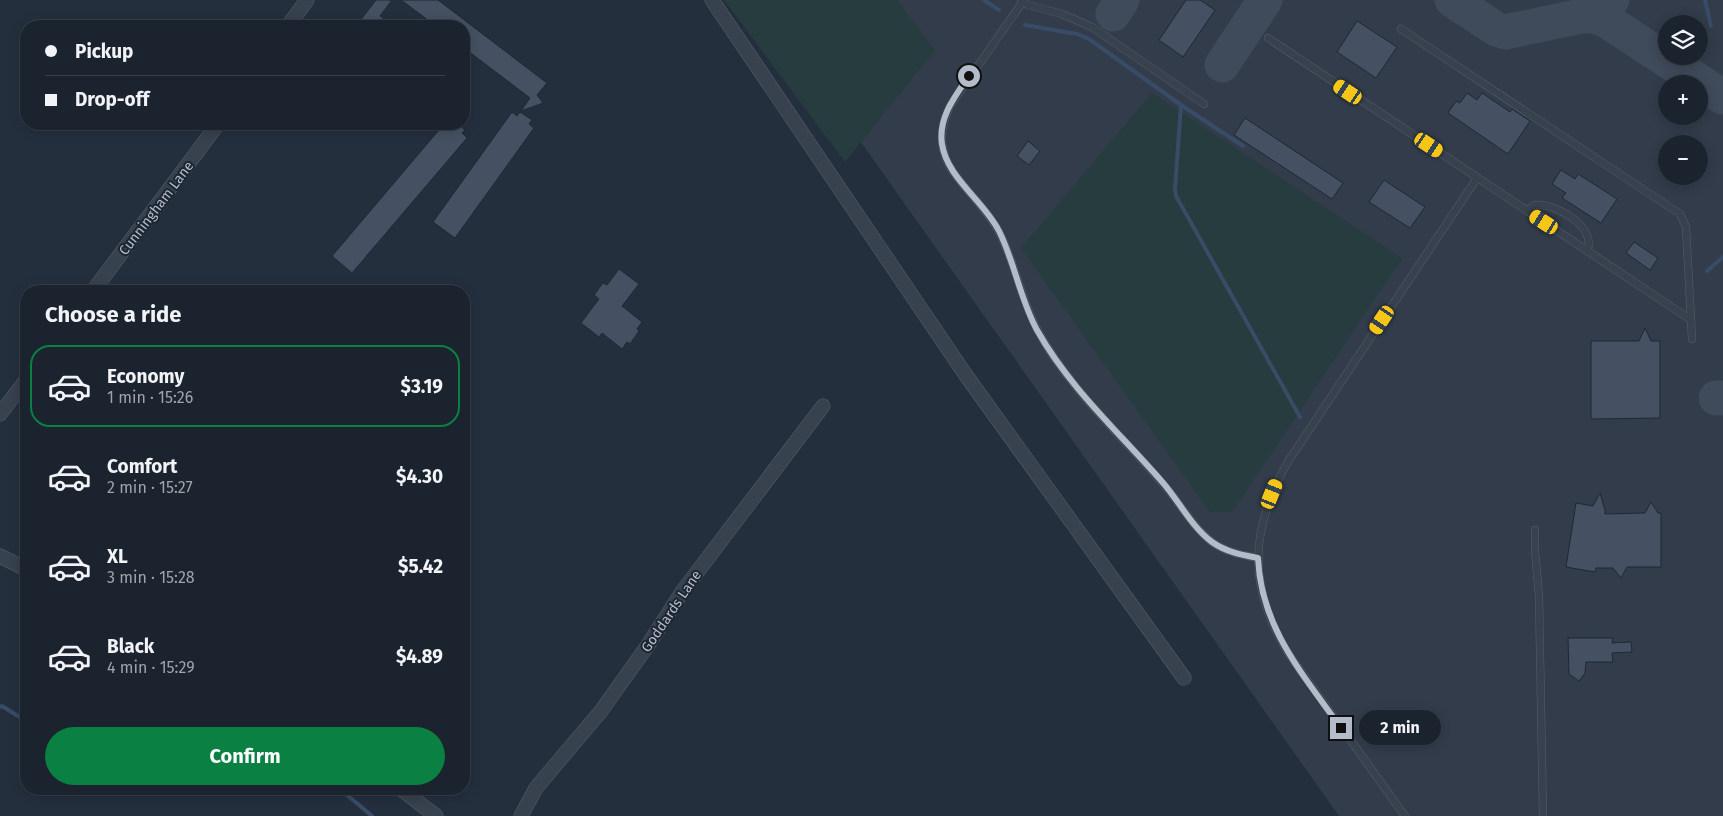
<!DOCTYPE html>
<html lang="en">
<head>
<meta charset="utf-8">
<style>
	:root { --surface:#1b232e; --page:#242b36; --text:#f1f3f6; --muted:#a0a4aa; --line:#39404a; --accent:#0b8043 }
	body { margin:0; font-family:"Fira Sans",sans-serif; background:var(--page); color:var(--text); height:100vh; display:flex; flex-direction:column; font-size:19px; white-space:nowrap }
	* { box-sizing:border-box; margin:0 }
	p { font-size:16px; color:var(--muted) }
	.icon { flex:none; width:28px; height:28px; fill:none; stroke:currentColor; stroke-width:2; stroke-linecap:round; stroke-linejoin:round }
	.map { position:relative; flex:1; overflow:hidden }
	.details { position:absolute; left:20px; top:285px; width:450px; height:510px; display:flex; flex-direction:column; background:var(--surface); border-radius:20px; box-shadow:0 2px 12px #0003,0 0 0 1px var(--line) }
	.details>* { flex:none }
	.top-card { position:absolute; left:20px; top:20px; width:450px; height:110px; border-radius:20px; box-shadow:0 2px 12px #0003,0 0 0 1px var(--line); display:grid; align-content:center; height:110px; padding:0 25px; background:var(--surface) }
	.controls { position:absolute; left:1658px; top:15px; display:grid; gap:10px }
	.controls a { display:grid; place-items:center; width:50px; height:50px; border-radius:50%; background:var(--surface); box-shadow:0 2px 12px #0003,0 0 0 1px var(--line); font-size:25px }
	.end { position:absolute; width:22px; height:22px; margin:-11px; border:6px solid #b4bcc9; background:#111; box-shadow:0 0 0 2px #111 }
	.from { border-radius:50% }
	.bubble { position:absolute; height:35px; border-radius:18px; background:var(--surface); box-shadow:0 2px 12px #0003,0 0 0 1px var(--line); font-size:16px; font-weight:700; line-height:35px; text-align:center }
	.car { position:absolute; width:15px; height:30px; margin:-15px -8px; border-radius:6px; box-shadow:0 0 4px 1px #0007; background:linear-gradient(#f5c518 24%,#345 0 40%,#f5c518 0 76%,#345 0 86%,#f5c518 0) }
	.top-card b { display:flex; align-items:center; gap:18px; height:48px; font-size:19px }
	.top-card b+b { border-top:1px solid var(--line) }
	.top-card i { width:12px; height:12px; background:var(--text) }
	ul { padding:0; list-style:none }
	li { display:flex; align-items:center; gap:15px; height:82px; margin:0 10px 8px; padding:0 15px; border:2px solid transparent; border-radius:20px }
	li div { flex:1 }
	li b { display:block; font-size:19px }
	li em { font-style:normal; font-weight:700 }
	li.selected { border-color:var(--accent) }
	li>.icon { width:45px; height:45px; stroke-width:1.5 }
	h2 { padding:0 25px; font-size:22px; line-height:60px }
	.primary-button { display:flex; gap:10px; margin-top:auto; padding:10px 25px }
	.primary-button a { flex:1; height:58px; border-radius:30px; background:var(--accent); color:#fff; font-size:20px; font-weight:700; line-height:58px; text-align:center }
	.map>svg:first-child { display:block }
	.airport { fill:#323c4b; fill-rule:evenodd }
	.green { fill:#263c3f }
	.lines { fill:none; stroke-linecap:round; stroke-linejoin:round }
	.stream { stroke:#394c67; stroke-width:4 }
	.taxiway { stroke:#3f4a5a; stroke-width:35 }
	.building { fill:#455162; stroke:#1f2835 }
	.service-casing { stroke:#565f6c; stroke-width:8 }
	.minor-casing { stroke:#565f6c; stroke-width:15 }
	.service { stroke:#38414e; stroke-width:7 }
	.minor { stroke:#38414e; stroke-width:14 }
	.route { stroke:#b4bcc9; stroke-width:6 }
	.labels { text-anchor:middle; stroke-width:4; stroke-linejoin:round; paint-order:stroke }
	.street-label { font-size:14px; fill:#b4bcc9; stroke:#1d2633 }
</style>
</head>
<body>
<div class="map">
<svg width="1723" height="816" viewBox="0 0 1723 816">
	<rect width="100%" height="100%" fill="#242f3e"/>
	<path class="airport" d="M760,0H1723V816H1339ZM1666,24H1699V56H1666ZM1666,84H1699V116H1666ZM1666,144H1699V176H1666Z"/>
	<g class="green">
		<polygon points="724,0 897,0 935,50 845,162"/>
		<polygon points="1152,93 1402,258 1232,512 1210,512 1021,248"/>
	</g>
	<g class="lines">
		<g class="stream">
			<polyline points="984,0 999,10"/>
			<polyline points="1705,0 1711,26"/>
			<polyline points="1025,25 1077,34 1089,39 1181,105 1243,146"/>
			<polyline points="1181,105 1175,189 1176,196 1300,417"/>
			<polyline points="1707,271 1723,257"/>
			<polyline points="0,707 2,706 26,721"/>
			<polyline points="340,789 372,816"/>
		</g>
		<g class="taxiway">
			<polyline points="1452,0 1496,29 1505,32 1591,14 1601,10 1612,0"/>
			<polyline points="1113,14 1122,0"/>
			<polyline points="1583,16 1594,16 1607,21 1723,97"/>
			<polyline points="1222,65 1265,0"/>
			<polyline points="1716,398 1723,398"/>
		</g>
	</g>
	<g class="building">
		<polygon points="376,0 392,0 380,16 394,26 356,26"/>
		<polygon points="401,0 438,0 547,83 537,95 543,103 521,111 530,98 464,48 464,26 436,26"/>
		<polygon points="1186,0 1200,0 1215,10 1183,57 1159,40"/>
		<polygon points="1357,21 1397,47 1376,78 1337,52"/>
		<polygon points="1467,93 1477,100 1482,93 1510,112 1512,109 1530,121 1508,154 1448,113 1456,101 1460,103"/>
		<polygon points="512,112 517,116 520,112 532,120 529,124 534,128 455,238 433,222"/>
		<polygon points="1245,118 1343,183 1332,199 1234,135"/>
		<polygon points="444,124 458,124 465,130 462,133 467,138 352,273 332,256"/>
		<polygon points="1028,141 1040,151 1029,165 1017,156"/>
		<polygon points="1561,170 1575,179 1578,174 1617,199 1601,223 1562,198 1566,193 1552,184"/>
		<polygon points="1384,180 1425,207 1410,228 1369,202"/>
		<polygon points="1634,242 1658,258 1650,270 1626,253"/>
		<polygon points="619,269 639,284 622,306 642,322 637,329 639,331 630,344 627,342 622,349 602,333 599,337 581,323 599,299 594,295 603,283 607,285"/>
		<polygon points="1645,328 1651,341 1660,341 1660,418 1591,419 1591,341 1639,341"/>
		<polygon points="1600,493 1605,510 1605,514 1645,513 1651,502 1658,513 1661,513 1661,567 1627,567 1621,578 1613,568 1596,568 1595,572 1566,567 1576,503 1593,506"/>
		<polygon points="1568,638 1613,638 1612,643 1631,642 1632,652 1612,653 1613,662 1586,662 1585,673 1579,681 1569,674"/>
	</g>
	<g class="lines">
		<defs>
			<g id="service">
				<polyline points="1021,0 1028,5 1062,14 1092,27 1204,104"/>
				<path d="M1024,0L950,106C922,165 973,185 998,230C1015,261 1020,297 1037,329C1068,388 1120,433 1163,484C1180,502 1192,527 1212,542C1226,552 1242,555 1258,558"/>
				<polyline points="1401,29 1680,214 1686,227 1692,339"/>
				<polyline points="1268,38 1691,320"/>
				<path d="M1527,211L1534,205C1554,202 1598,227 1587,251"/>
				<polyline points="1535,530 1535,551 1539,596 1543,816"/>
				<path d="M1405,816L1290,656C1247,588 1249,529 1289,460L1477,178"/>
			</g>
			<g id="minor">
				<polyline points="712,0 965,374 1184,678"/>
				<polyline points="288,26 307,0"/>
				<polyline points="93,291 218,124"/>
				<polyline points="0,414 26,380"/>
				<polyline points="0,556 26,569"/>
				<polyline points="401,789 436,816"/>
				<polyline points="521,816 536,788 601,711 648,645 682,592 823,406"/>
			</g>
		</defs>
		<use href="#service" class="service-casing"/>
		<use href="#minor" class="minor-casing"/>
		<use href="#service" class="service"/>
		<use href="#minor" class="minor"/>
	</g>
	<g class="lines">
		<path class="route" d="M969,76C955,96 938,118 942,144C947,178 984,201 999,231C1015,263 1020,299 1037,330C1070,389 1120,433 1164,484C1180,503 1192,527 1212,542C1226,552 1242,555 1258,558C1261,628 1303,674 1341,728"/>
	</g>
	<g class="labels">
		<g class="street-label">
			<text transform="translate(156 208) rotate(-53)" y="5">Cunningham Lane</text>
			<text transform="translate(671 611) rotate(-56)" y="5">Goddards Lane</text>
		</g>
	</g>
</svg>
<div class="controls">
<a><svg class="icon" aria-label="layers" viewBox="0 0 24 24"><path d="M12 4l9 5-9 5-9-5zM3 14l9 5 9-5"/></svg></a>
<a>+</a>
<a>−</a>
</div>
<i class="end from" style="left:969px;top:76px"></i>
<i class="end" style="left:1341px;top:728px"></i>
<div class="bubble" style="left:1359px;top:710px;width:82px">2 min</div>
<i class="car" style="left:1348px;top:92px;rotate:304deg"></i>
<i class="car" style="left:1429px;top:145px;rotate:124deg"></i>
<i class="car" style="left:1544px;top:222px;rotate:303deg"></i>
<i class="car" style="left:1382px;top:320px;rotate:214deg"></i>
<i class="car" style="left:1272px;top:494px;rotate:22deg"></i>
<div class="top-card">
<b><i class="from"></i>Pickup</b>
<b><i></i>Drop-off</b>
</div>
<section class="details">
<h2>Choose a ride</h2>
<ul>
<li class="selected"><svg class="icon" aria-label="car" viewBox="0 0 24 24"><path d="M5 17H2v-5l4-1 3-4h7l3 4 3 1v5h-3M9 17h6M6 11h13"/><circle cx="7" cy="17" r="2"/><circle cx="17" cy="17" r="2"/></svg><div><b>Economy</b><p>1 min · 15:26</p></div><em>$3.19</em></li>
<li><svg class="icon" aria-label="car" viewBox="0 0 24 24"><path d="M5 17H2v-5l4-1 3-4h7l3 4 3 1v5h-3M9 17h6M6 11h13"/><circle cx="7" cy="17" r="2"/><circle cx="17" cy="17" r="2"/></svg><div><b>Comfort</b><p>2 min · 15:27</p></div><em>$4.30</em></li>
<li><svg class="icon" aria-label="car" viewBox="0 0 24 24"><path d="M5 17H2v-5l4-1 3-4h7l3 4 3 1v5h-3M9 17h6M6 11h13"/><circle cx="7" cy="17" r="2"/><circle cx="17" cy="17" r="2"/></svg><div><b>XL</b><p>3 min · 15:28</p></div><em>$5.42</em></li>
<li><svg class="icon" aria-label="car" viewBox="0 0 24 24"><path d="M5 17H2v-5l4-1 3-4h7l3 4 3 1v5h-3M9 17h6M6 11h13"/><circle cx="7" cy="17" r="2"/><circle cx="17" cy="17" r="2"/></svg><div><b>Black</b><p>4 min · 15:29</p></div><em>$4.89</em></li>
</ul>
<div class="primary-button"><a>Confirm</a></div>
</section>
</div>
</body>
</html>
